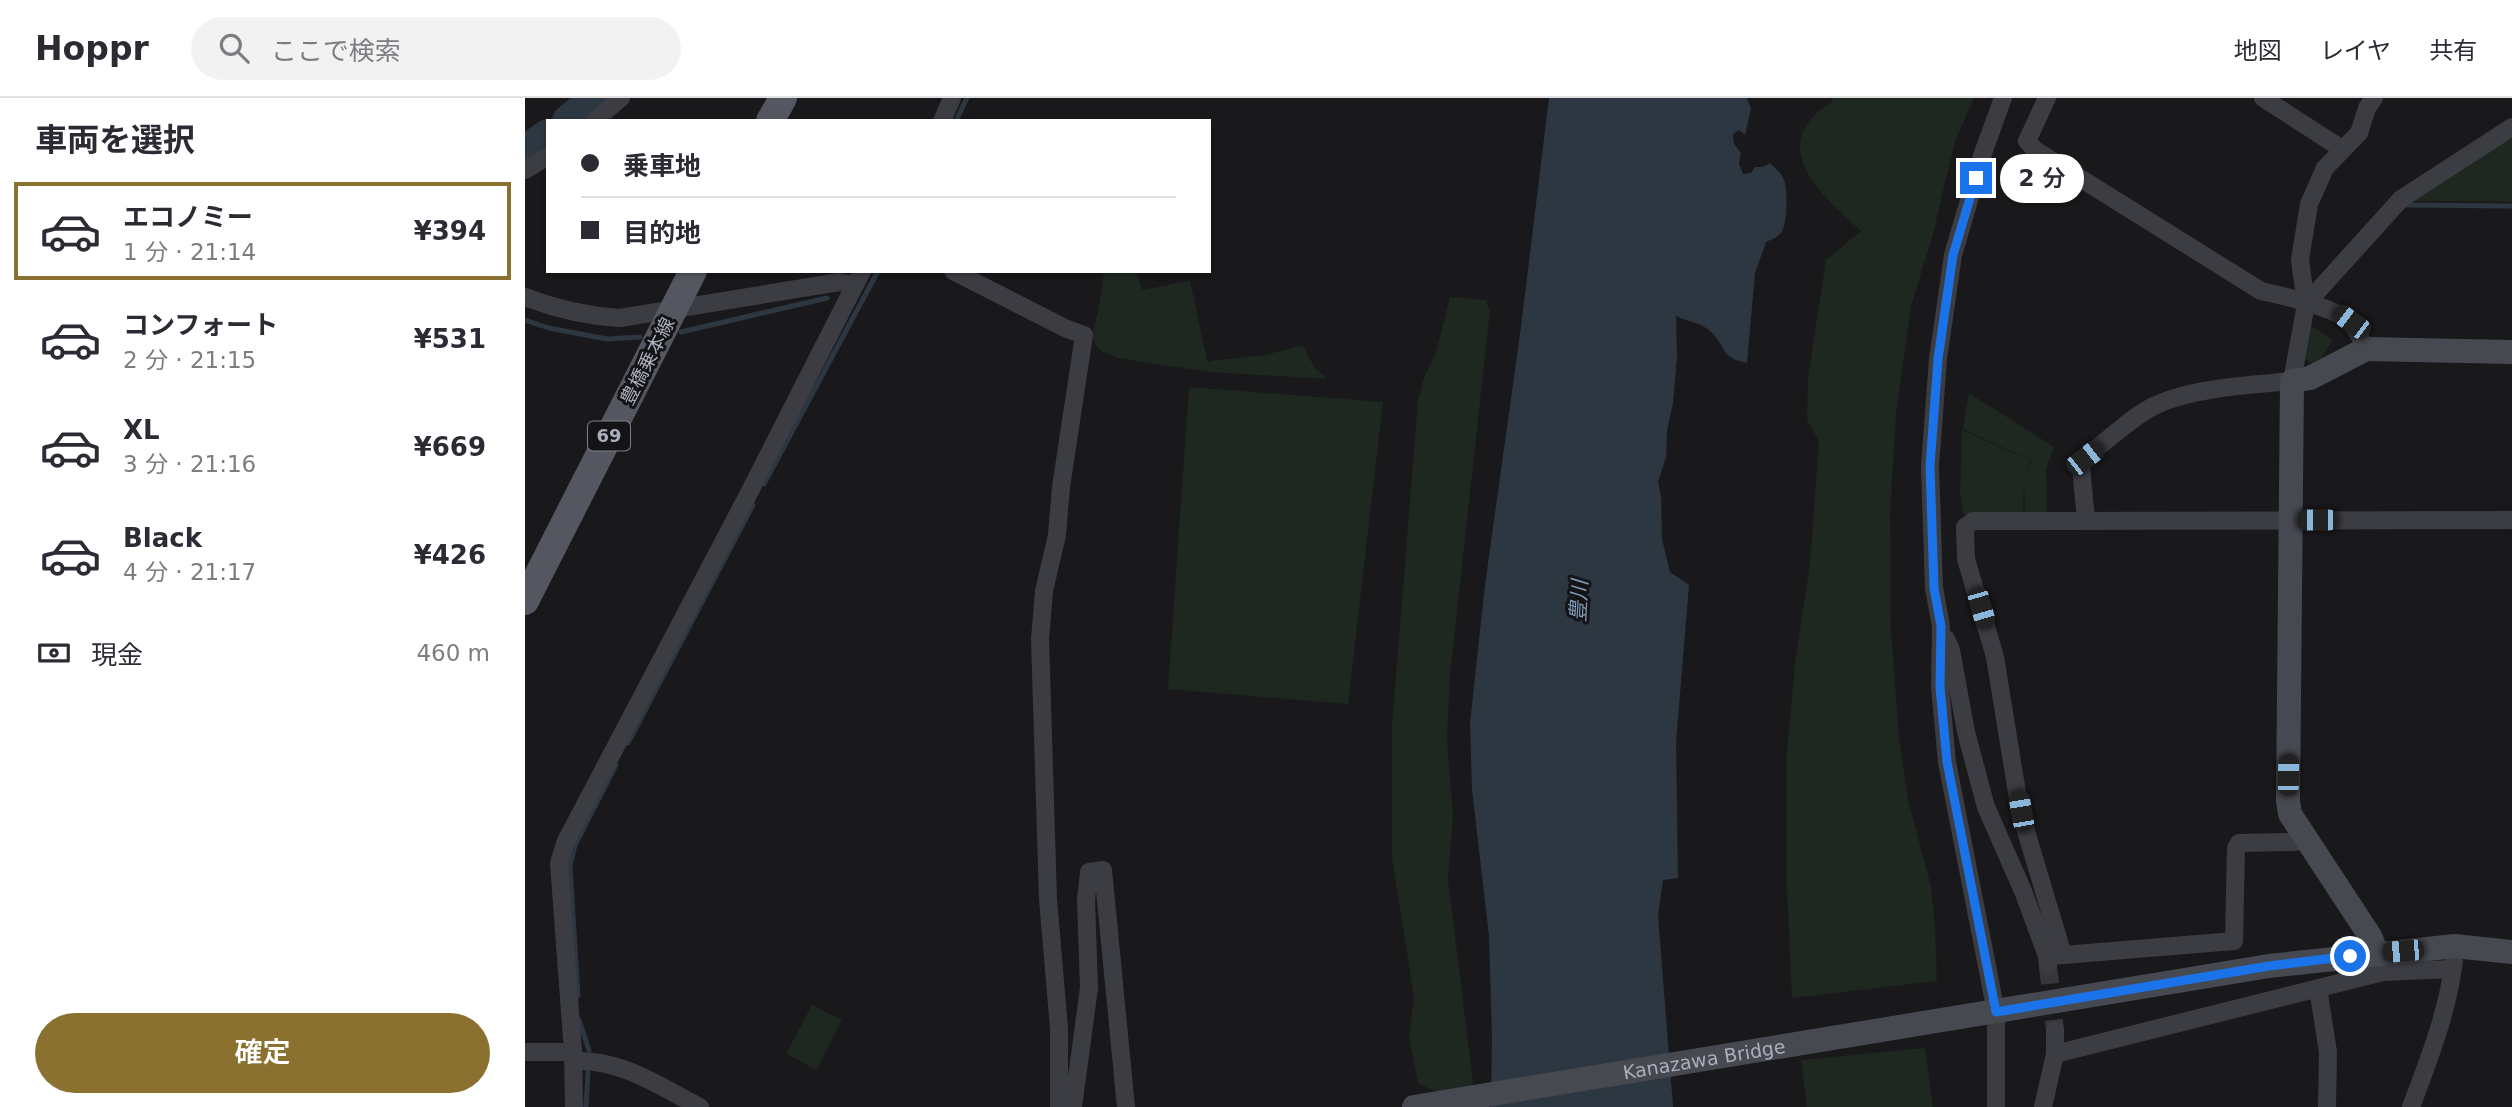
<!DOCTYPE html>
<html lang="ja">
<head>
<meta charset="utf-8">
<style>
	:root { --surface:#fff; --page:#f2f2f3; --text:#2b2b33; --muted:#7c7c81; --line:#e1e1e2; --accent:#8a7130 }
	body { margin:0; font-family:"DejaVu Sans","Noto Sans JP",sans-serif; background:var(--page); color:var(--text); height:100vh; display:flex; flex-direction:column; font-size:26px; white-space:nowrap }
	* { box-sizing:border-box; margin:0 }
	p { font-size:23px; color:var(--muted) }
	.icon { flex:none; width:38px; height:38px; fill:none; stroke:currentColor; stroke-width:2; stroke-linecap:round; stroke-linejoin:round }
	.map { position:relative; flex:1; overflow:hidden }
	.sheet { display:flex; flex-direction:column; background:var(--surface); width:525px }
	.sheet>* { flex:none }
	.banner { position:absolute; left:21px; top:21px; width:665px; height:154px; border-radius:0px; box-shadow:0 2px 5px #0004; display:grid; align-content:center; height:154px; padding:0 35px; background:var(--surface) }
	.end { position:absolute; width:32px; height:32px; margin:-16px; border:9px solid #1a73e8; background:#fff; box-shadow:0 0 0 4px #fff }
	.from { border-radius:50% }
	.bubble { position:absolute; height:49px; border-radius:24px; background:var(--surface); box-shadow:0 2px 5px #0004; font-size:23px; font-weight:600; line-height:49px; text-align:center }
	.car { position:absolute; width:21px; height:42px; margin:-21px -10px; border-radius:9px; box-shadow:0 0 5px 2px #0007; background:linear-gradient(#222 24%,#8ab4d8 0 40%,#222 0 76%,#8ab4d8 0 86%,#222 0) }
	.banner b { display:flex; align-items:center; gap:24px; height:66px; font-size:26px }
	.banner b+b { border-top:2px solid var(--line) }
	.banner i { width:18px; height:18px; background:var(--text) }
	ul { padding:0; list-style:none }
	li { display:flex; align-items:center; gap:21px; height:98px; margin:0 14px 10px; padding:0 21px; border:4px solid transparent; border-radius:0px }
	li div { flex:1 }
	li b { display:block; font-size:26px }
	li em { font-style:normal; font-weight:600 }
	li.selected { border-color:var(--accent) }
	li>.icon { width:63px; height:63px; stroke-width:1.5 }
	h2 { padding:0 35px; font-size:32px; line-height:84px }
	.pay { display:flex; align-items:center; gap:18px; height:77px; padding:0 35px; font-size:26px }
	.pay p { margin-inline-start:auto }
	.primary-button { display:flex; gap:14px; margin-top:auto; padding:14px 35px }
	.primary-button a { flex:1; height:80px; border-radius:42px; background:var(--accent); color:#fff; font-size:28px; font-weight:600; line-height:80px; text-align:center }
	header { display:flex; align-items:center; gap:42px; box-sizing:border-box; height:98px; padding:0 35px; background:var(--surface); border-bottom:2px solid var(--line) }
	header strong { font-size:33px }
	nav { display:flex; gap:38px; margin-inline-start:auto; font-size:24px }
	.search { width:490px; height:63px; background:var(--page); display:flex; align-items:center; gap:18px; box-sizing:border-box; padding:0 24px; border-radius:38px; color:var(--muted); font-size:26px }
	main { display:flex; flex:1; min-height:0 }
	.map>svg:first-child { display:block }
	.green { fill:#1e2720 }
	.water { fill:#2d3741 }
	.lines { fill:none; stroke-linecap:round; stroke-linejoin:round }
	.stream { stroke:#2d3741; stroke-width:5 }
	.river { stroke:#2d3741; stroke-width:32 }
	.street-tunnel { stroke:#36373c; stroke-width:18; stroke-dasharray:18 9; stroke-linecap:butt }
	.street { stroke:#3c3c43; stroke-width:18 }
	.secondary { stroke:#474951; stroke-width:24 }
	.primary { stroke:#555760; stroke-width:28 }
	.route { stroke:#1a73e8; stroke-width:9 }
	.labels { text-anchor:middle; stroke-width:6; stroke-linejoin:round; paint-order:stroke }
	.shield { fill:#141417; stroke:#7d808a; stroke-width:2 }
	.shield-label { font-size:18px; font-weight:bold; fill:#aaafbc }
	.street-label { font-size:19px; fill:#aaafbc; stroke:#141417 }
	.water-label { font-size:21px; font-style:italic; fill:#7f9ab9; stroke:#141417 }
</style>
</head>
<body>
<header>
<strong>Hoppr</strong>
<div class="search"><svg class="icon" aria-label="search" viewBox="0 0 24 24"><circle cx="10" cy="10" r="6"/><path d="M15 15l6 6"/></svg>ここで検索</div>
<nav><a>地図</a><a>レイヤ</a><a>共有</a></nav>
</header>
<main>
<section class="sheet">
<h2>車両を選択</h2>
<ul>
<li class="selected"><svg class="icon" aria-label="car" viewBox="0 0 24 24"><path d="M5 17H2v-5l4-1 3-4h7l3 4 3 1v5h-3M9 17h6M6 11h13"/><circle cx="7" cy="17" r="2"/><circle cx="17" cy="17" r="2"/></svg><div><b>エコノミー</b><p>1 分 · 21:14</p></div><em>¥394</em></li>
<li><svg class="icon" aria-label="car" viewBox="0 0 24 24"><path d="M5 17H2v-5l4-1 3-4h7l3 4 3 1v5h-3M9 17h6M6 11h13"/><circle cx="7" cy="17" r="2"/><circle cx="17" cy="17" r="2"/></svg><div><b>コンフォート</b><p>2 分 · 21:15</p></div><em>¥531</em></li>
<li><svg class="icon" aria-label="car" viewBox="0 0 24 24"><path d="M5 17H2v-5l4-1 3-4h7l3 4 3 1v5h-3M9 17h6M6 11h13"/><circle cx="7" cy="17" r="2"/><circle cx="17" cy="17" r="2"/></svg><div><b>XL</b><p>3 分 · 21:16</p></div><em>¥669</em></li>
<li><svg class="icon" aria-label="car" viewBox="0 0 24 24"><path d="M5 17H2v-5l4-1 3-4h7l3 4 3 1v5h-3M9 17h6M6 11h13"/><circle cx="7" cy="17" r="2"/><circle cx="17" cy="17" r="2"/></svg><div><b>Black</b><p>4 分 · 21:17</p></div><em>¥426</em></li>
</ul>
<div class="pay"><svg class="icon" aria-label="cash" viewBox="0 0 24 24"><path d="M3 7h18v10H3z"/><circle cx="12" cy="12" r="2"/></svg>現金<p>460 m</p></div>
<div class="primary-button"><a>確定</a></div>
</section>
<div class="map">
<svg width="1987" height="1009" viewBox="0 0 1987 1009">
	<rect width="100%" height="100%" fill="#19191c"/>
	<g class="green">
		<path d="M1308,0H1449L1430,43L1407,140L1386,208L1371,315L1365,416L1366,534L1374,640L1383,702L1406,788L1410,828L1412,883L1267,900L1262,792V653L1270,566L1285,464L1294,343L1282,322L1283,279L1301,162L1336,133C1308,107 1251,62 1286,21C1291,14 1300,9 1307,4Z"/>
		<polygon points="1987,39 1987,104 1886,103"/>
		<path d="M579,173H611L617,192L665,183L683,266L684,263L740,257L778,247L789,269L803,281L685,274L593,260C562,249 566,240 573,213C576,200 577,186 579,173Z"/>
		<polygon points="925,199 961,202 965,213 925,577 922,642 928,719 923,781 951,1009 918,998 893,985 884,939 889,900 867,759 867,628 893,302 899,280 911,254"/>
		<polygon points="1782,225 1808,242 1791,269 1776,258"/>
		<polygon points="664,289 858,304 823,606 643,591"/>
		<polygon points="1444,295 1529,349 1521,371 1522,415 1500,415 1499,385 1498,416 1438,416 1435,394 1437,332 1506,363 1499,384 1507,363 1438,331"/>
		<polygon points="287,907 317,922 292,972 261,956"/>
		<polygon points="1400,950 1408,1009 1282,1009 1276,962"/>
	</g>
	<path class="water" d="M1024,0H1222L1226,11L1220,37L1214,32L1208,36L1209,46L1216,55L1214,66L1218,76L1226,75L1230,69H1238L1245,65C1250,71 1257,75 1259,82C1263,91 1262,122 1258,131C1255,139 1248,141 1241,144L1230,175L1222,265C1194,259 1202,249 1186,234C1178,225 1161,223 1151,218L1152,259L1148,305L1142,333L1141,359L1133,384L1136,398L1137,441L1145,474L1164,487L1151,644L1153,780L1138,782L1133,817L1148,1009H966L967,937L964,838L947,691L945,625L960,487L996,229Z"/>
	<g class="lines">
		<g class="stream">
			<polyline points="431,23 442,0"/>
			<polyline points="1882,107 1987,108"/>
			<polyline points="0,222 24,230 82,241 115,239"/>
			<polyline points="156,234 302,200"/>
			<polyline points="239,386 353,173"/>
			<polyline points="103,645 228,407"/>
			<polyline points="53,898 45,768 50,747 91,667"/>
			<polyline points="54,922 64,952"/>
			<polyline points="61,1009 63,974"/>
		</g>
		<g class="river">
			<polyline points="43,23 70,0"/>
			<polyline points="0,53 23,37"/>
		</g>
		<polyline class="street-tunnel" points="1523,868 1530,932"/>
		<g class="street">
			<path d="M1522,0L1502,43L1510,52L1736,193C1755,197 1811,210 1824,223C1832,230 1836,242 1841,251"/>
			<polyline points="1738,0 1817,51"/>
			<polyline points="69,23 96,0"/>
			<polyline points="417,23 427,0"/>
			<polyline points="0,72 23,58"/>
			<polyline points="428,173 542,231 559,237 536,389 532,437 519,493 515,541 523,801 534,931 534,1009"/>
			<path d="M0,199C31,211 62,218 95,220L314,184L330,187"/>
			<polyline points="1781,206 1876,101 1987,29"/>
			<path d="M1561,422L1556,369L1560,360C1579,345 1608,318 1629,308C1665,290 1726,287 1767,283L1781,206L1775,162L1784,106L1800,70L1834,35L1842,10L1849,0"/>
			<polyline points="1421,541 1426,552 1441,634 1461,709 1498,793 1522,858 1523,868"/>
			<polyline points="1538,857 1495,713 1470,559 1441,461 1440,429 1448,423 1987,422"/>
			<polyline points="1526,858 1709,843 1711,750 1714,745 1769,744 1780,741"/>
			<polyline points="1793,890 1803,954 1802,1009"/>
			<polyline points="0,954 48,954"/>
			<polyline points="1530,956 1858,874 1928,871"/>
			<path d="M49,963C96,961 134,988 175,1009"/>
			<polyline points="49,1009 48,954 34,765 41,743 224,395 337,173"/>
			<polyline points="548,1009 564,890 561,802 564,774 578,772 601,1009"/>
			<polyline points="1471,1009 1471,914 1422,664 1415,589 1416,528 1409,490 1405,368 1413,261 1428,157 1458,55 1478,0"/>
			<polyline points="1518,1009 1530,956 1530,932"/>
			<path d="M1886,1009C1904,961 1923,913 1929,862"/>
		</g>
		<g class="secondary">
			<polyline points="1852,855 1845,838 1765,716 1763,703 1767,283 1785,280 1841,251 1987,254"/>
			<path id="s1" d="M889,1009L1744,868L1930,848L1987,854"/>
		</g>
		<g class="primary">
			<polyline points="245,23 258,0"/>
			<polyline points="0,503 168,173"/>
		</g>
	</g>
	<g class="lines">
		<polyline class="route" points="1451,80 1428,157 1413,261 1405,368 1409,490 1416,528 1415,589 1422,664 1471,914 1744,868 1825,858"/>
	</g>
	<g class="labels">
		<rect class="shield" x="63" y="323.5" width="42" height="29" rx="5"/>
		<g class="shield-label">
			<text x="84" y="344">69</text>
		</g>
		<g class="street-label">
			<text transform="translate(122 263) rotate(-63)" y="7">豊橋乗本線</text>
			<text dy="7" stroke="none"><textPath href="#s1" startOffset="294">Kanazawa Bridge</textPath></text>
		</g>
		<g class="water-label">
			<text transform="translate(1054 503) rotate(-87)" y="7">豊川</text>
		</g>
	</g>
</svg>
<i class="end from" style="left:1825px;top:858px"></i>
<i class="end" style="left:1451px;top:80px"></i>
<div class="bubble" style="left:1475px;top:56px;width:84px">2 分</div>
<i class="car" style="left:1826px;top:224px;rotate:307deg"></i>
<i class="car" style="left:1560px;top:360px;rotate:52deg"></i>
<i class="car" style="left:1792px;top:422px;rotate:270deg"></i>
<i class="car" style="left:1456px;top:510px;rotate:164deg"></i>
<i class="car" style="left:1763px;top:677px;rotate:1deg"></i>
<i class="car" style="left:1496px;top:713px;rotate:350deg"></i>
<i class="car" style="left:1878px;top:853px;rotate:265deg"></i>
<div class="banner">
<b><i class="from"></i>乗車地</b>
<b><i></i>目的地</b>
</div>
</div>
</main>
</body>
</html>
